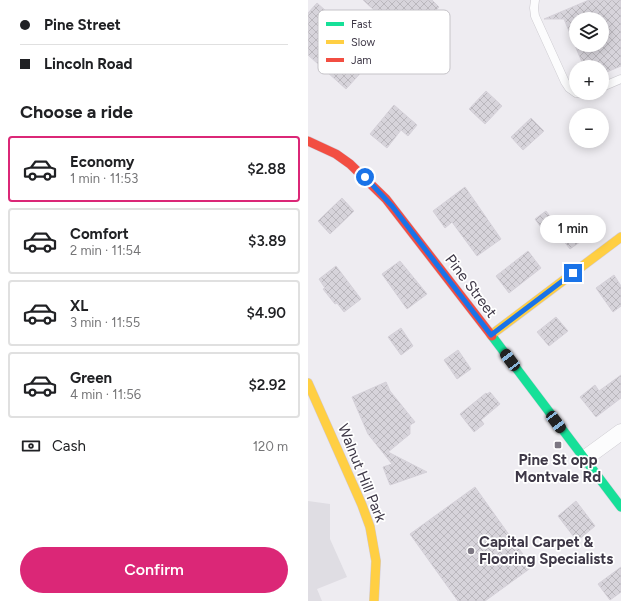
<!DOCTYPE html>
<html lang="en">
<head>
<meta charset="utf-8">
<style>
	:root { --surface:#fff; --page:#f2f2f2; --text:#202124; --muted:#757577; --line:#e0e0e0; --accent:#db2777 }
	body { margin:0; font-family:Figtree,sans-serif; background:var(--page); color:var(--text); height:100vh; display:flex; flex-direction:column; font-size:15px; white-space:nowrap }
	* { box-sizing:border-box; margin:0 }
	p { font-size:13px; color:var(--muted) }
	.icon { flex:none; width:22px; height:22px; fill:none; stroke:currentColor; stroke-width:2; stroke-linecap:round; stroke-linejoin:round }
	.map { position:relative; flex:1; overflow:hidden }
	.panel { display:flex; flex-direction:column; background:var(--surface); width:308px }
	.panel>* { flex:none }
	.top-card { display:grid; align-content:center; height:88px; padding:0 20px; background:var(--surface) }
	.fabs { position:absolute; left:261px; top:12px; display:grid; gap:8px }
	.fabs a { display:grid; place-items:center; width:40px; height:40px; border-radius:50%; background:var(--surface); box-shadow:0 2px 10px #0003; font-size:20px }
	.end { position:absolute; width:18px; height:18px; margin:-9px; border:5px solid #1a73e8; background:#fff; box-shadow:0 0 0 2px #fff }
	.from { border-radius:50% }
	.bubble { position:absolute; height:28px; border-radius:14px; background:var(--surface); box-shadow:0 2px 10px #0003; font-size:13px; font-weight:600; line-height:28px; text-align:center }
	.car { position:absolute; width:12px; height:24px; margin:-12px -6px; border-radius:5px; box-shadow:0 0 3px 1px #0007; background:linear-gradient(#222 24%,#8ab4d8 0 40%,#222 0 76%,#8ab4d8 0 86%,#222 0) }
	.top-card b { display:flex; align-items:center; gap:14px; height:38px; font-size:15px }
	.top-card b+b { border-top:1px solid var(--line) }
	.top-card i { width:10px; height:10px; background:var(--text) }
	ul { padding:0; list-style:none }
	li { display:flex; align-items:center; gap:12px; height:66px; margin:0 8px 6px; padding:0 12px; border:2px solid var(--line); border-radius:4px }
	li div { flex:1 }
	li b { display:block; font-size:15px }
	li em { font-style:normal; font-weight:600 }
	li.on { border-color:var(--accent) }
	li>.icon { width:36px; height:36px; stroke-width:1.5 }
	h2 { padding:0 20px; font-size:18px; line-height:48px }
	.pay { display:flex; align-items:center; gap:10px; height:44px; padding:0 20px; font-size:15px }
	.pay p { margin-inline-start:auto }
	.primary-button { display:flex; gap:8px; margin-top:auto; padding:8px 20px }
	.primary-button a { flex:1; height:46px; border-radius:24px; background:var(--accent); color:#fff; font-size:16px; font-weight:600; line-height:46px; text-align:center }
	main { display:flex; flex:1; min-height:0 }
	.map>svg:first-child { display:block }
	.parking { fill:#dfdde3 }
	.building { fill:url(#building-cross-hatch); stroke:#d5d1d9; fill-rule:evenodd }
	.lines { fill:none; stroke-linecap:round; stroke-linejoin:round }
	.lane-casing { stroke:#cac8ce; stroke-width:9 }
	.street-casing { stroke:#cac8ce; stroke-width:17 }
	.fast-casing { stroke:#d1cad7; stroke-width:10 }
	.slow-casing { stroke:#d1cad7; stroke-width:10 }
	.jam-casing { stroke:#d1cad7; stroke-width:10 }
	.lane { stroke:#fcfcfd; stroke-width:8 }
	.street { stroke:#fcfcfd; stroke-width:16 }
	.fast { stroke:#16e098; stroke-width:9 }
	.slow { stroke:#ffcf43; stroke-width:9 }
	.jam { stroke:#f24e42; stroke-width:9 }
	.route { stroke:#1a73e8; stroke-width:5 }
	.poi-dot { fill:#7c7782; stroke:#fff; stroke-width:1.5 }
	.labels { text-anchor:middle; stroke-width:3.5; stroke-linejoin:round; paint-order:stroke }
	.street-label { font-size:15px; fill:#3e3847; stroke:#fff }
	.poi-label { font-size:15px; font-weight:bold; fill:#3e3847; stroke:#fff }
	.key { fill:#fff; stroke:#c5c3c8; stroke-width:1 }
	.key-label { font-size:11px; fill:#3e3847 }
</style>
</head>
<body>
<main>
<section class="panel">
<div class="top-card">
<b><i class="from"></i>Pine Street</b>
<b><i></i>Lincoln Road</b>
</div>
<h2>Choose a ride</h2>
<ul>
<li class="on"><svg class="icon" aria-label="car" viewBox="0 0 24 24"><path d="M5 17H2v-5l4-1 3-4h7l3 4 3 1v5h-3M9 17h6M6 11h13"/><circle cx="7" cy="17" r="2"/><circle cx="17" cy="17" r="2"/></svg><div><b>Economy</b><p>1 min · 11:53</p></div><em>$2.88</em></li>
<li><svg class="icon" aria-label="car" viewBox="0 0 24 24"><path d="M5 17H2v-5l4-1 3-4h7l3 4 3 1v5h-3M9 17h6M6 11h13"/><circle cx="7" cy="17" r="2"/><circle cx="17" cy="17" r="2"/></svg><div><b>Comfort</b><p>2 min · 11:54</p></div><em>$3.89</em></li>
<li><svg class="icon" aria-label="car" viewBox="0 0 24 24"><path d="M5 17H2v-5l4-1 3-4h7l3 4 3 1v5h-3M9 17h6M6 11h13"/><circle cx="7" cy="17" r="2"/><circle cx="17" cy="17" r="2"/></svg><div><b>XL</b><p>3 min · 11:55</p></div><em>$4.90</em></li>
<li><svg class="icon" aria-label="car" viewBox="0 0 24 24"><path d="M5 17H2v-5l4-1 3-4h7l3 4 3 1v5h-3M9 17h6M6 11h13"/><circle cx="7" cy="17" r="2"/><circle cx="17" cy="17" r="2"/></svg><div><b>Green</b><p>4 min · 11:56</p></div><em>$2.92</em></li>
</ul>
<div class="pay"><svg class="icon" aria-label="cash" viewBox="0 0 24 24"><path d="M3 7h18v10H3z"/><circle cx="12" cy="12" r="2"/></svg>Cash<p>120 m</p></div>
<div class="primary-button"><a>Confirm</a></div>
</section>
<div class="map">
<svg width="313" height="601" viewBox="0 0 313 601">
	<defs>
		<pattern id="building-cross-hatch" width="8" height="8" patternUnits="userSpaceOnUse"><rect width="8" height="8" fill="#d7d4db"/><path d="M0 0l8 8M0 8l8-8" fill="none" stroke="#bab7bd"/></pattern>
	</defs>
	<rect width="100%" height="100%" fill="#eeecf1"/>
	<polygon class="parking" points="0,501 22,504 22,539 39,577 9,589 14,601 0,601"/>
	<g class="building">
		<polygon points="55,0 124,0 131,7 100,41"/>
		<path d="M281,0H313V66L294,74V67H276L256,19H236ZM268,19H294V45H268Z"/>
		<polygon points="9,3 68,56 38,89 0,55 0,13"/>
		<polygon points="178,91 194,106 177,124 161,109"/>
		<polygon points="86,105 109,125 100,136 93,130 79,148 62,134"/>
		<polygon points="223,118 236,131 215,150 203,137"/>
		<polygon points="157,187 193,239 169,256 144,222 137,228 125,211"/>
		<polygon points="34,198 46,211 22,234 10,221"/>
		<polygon points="238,211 246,222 235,230 227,219"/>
		<polygon points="258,216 276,239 262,249 244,226"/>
		<polygon points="220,251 233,268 201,293 188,276"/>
		<polygon points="92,261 119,294 99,309 74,274"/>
		<polygon points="28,266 53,299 36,312 29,303 27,304 15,289 17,288 11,279"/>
		<polygon points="306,275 313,286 313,306 305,312 288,288"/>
		<polygon points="248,317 260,331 241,346 229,332"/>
		<polygon points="93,328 105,346 93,355 80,337"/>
		<polygon points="150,350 163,369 149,379 136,360"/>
		<polygon points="313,375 313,398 288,417 272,397 287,385 291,391"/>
		<polygon points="78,382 82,391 107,422 102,425 102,434 80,452 119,472 82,485 75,467 84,464 60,434 44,397"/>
		<polygon points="182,392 192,404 173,420 176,424 166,432 152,414 178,393 179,394"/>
		<polygon points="167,487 224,567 177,601 150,601 102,534"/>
		<polygon points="268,501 287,526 269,541 250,516"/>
		<polygon points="313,567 313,592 302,600 290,584"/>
	</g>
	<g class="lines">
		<defs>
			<g id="lane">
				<polyline points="227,0 226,8 227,16 257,82 261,88 268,93"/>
				<polyline points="294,87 313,79"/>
				<polyline points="270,93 280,93"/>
			</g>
			<polyline id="street" points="276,459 313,432"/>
			<polyline id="fast" points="184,336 313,507"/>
			<g id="slow">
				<polyline points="183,335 313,237"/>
				<polyline points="0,383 54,505 62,527 68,561 66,601"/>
			</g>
			<polyline id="jam" points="0,141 28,154 42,164 78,199 184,336"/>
		</defs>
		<use href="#lane" class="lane-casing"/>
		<use href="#street" class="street-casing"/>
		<use href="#fast" class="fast-casing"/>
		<use href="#slow" class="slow-casing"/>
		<use href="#jam" class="jam-casing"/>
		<use href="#lane" class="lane"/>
		<use href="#street" class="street"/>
		<use href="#fast" class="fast"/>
		<use href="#slow" class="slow"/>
		<use href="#jam" class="jam"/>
	</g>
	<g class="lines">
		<polyline class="route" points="57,177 84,206 183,335 265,273"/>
	</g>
	<g class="poi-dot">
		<rect x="246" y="441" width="8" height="8" rx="2"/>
		<circle cx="163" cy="551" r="4"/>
	</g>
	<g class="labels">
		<g class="street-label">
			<text transform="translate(163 286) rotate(53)" y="5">Pine Street</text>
			<text transform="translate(54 473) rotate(68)" y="5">Walnut Hill Park</text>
		</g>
		<g class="poi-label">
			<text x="250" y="465">Pine St opp<tspan x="250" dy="17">Montvale Rd</tspan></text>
			<text x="171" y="547" text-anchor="start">Capital Carpet &amp;<tspan x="171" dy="17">Flooring Specialists</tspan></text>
		</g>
	</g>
	<rect x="10" y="10" width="132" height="64" rx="6" class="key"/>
	<rect x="18" y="22" width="18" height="4" fill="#16e098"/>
	<rect x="18" y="40" width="18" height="4" fill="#ffcf43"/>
	<rect x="18" y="58" width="18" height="4" fill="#f24e42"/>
	<g class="key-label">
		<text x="43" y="28">Fast</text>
		<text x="43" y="46">Slow</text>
		<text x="43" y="64">Jam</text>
	</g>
</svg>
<div class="fabs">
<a><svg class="icon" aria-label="layers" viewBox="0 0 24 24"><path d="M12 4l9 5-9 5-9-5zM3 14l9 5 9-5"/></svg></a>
<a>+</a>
<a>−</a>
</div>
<i class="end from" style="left:57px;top:177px"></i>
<i class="end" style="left:265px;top:273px"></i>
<div class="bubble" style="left:232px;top:215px;width:66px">1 min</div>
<i class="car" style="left:202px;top:360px;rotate:323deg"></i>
<i class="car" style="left:248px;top:422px;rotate:143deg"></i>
</div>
</main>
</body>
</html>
